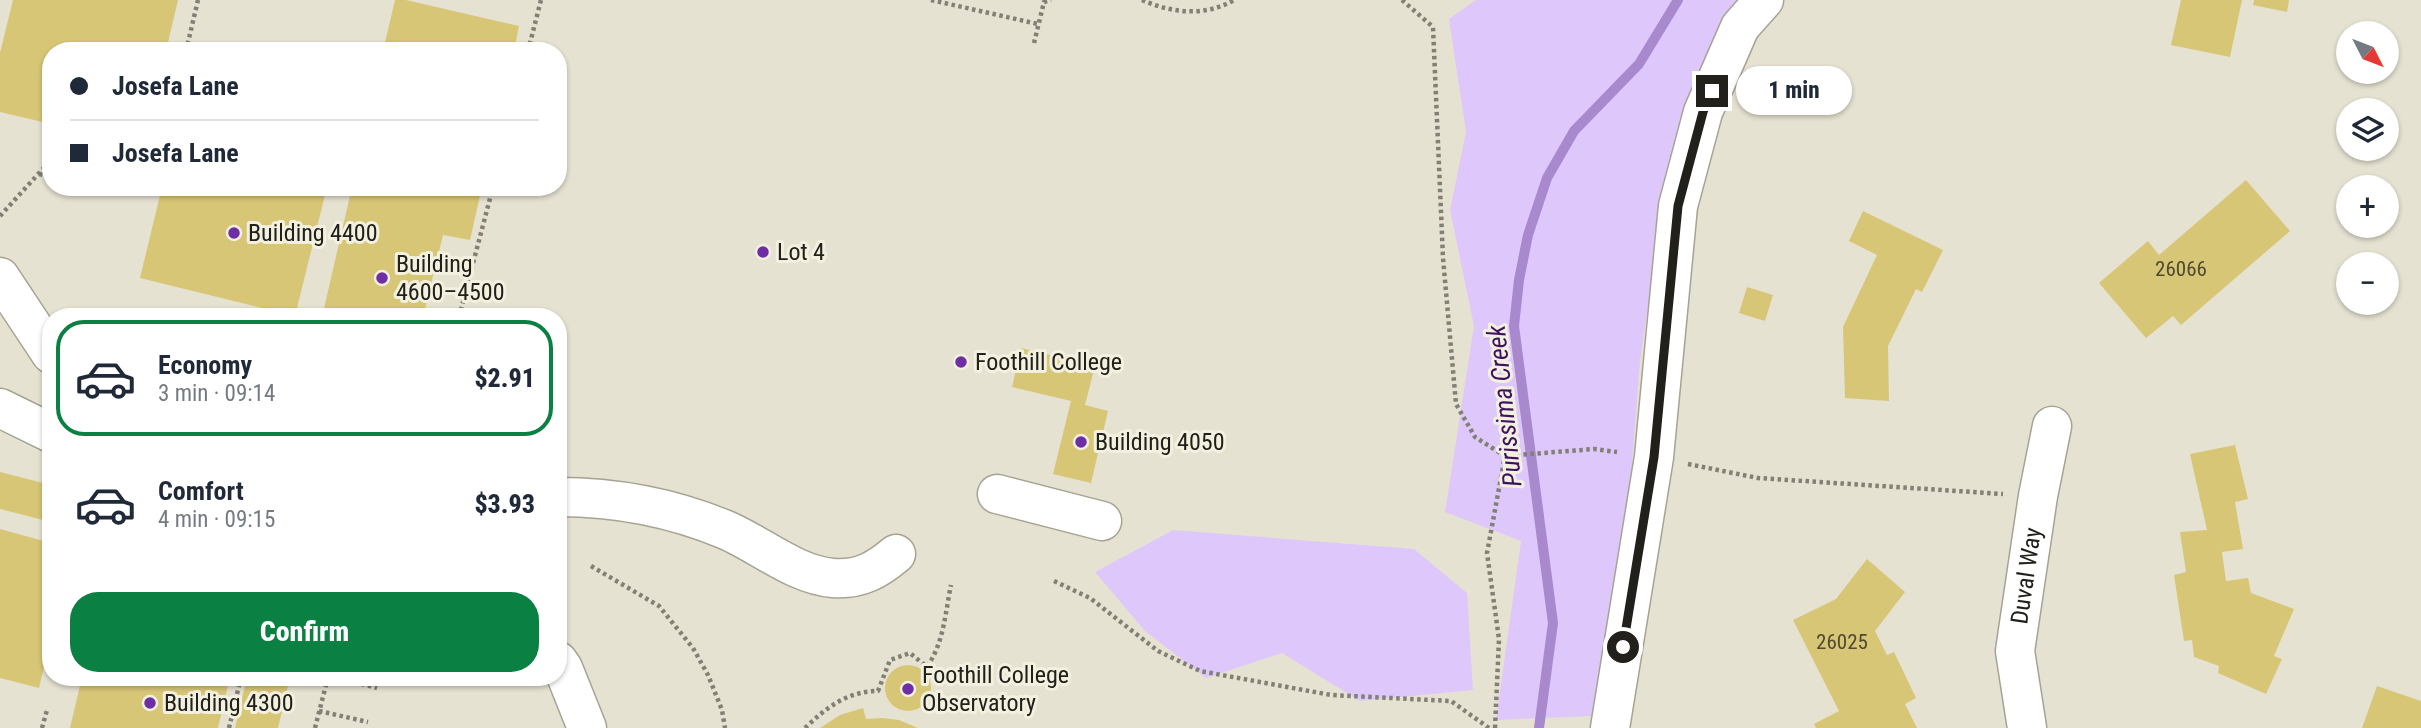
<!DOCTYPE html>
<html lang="en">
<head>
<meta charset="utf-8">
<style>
	:root { --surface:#fff; --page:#f6f6f7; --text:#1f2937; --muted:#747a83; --line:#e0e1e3; --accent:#0b8043 }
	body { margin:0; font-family:"Roboto Condensed",sans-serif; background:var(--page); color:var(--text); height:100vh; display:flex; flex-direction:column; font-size:26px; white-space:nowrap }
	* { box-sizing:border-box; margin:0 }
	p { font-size:23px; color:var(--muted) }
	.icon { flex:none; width:38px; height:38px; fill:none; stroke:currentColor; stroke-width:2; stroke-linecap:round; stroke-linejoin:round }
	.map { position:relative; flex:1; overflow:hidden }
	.details { position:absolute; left:42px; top:308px; width:525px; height:378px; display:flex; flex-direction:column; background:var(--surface); border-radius:28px; box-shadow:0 2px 5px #0004 }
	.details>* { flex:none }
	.hud { position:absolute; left:42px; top:42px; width:525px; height:154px; border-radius:28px; box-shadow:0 2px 5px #0004; display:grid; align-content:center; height:154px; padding:0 28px; background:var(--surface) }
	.needle { width:46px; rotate:132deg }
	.fabs { position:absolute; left:2336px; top:21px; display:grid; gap:14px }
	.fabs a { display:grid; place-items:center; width:63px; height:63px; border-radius:50%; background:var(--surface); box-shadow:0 2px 5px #0004; font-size:35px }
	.end { position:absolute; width:32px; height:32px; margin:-16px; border:9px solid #21201a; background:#fff; box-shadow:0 0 0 4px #fff }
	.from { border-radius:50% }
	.bubble { position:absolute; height:49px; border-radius:24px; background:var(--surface); box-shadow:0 2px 5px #0004; font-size:23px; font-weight:800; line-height:49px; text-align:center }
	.hud b { display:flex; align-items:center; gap:24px; height:66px; font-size:26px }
	.hud b+b { border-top:2px solid var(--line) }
	.hud i { width:18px; height:18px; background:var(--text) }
	ul { padding:12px 0 0; list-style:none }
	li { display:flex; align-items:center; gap:21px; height:116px; margin:0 14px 10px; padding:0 14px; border:4px solid transparent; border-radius:28px }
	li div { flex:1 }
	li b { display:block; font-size:26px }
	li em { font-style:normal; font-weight:800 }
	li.current { border-color:var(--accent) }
	li>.icon { width:63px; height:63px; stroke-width:1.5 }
	.cta { display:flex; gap:14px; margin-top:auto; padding:14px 28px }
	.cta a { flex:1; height:80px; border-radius:28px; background:var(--accent); color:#fff; font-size:28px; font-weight:800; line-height:80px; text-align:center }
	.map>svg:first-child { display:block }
	.green { fill:#dec8fb }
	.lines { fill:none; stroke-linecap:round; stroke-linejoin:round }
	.stream { stroke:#a889cd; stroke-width:10 }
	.building { fill:#d8c677 }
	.minor-casing { stroke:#a7a393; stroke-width:41 }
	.path { stroke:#827f75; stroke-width:4.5; stroke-dasharray:3.5 3.5; stroke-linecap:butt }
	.minor { stroke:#fff; stroke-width:38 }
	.route { stroke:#21201a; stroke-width:9 }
	.poi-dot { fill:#6e2fa4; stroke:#f3f0df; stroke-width:2.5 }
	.labels { text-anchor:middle; stroke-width:6; stroke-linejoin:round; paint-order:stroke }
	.number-label { font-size:21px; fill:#4f4a31 }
	.poi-label { font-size:24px; fill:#21201a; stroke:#f3f0df; text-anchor:start }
	.street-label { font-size:24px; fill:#21201a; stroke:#f3f0df }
	.water-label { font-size:26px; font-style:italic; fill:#3e1161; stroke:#f3f0df }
</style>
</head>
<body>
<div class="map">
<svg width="2421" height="728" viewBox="0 0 2421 728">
	<rect width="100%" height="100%" fill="#e6e2d2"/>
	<g class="green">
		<polygon points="1476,0 1745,0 1706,68 1667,170 1640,362 1621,602 1594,716 1496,720 1521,541 1445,512 1474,326 1450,210 1466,132 1449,19"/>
		<polygon points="1173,530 1414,549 1467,593 1473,690 1360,701 1282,653 1206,678 1145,631 1095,572"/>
	</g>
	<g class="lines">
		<polyline class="stream" points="1539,728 1553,623 1514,326 1519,280 1528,235 1547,178 1574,131 1639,64 1678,0"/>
	</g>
	<g class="building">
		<polygon points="13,0 178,0 166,51 51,51 51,124 0,112 0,53"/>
		<polygon points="395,0 406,0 519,26 514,51 383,51"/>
		<polygon points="2181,0 2242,0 2230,57 2171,45"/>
		<polygon points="2254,0 2289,0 2287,12 2253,5"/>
		<polygon points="2246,180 2290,231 2181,325 2173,316 2146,338 2099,283 2148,241 2159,255"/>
		<polygon points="162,187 327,187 295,316 140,278"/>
		<polygon points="352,187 482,187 470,240 443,235 423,317 322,317"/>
		<polygon points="1863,211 1943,250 1922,292 1916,289 1888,346 1889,401 1845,398 1843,327 1877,255 1849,241"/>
		<polygon points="1747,287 1773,295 1765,321 1739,313"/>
		<polygon points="1021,348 1095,366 1085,405 1108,411 1091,483 1053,474 1071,401 1012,387"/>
		<polygon points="2235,445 2248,499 2235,502 2243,549 2222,552 2226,581 2248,578 2251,593 2294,609 2274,656 2282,659 2266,694 2218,673 2219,666 2194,657 2192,640 2184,641 2174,575 2186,572 2180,532 2207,530 2190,454"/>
		<polygon points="0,472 51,485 51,522 0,509"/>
		<polygon points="0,529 51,543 51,638 39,688 0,678"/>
		<polygon points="1867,559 1905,592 1875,631 1887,655 1894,652 1916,698 1905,704 1917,728 1816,728 1814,724 1839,711 1793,620 1836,599"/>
		<circle cx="908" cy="688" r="23"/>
		<polygon points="82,677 230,677 218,728 70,728"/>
		<polygon points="247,677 290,677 278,728 235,728"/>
		<polygon points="2377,686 2421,701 2421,728 2362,728"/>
		<polygon points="863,708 866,719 882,718 899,720 918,728 820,728 840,715"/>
	</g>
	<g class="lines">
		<defs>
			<g id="minor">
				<polyline points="0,277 51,354"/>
				<polyline points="0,408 51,433"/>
				<polyline points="997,494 1102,521"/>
				<path d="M558,497C617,497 671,507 726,530C761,545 795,575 833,578C860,580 877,570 896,554"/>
				<polyline points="558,661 563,668 587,728"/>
				<polyline points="1610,728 1654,457 1678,206 1703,112 1740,27 1764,0"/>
				<path id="s1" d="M2027,728L2015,651L2038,496L2052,426"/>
			</g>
		</defs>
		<use href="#minor" class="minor-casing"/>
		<g class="path">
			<polyline points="931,0 1038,24"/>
			<path d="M1142,0C1171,13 1205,17 1234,0"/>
			<polyline points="1402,0 1433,27 1443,258 1456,404 1475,437 1505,456 1594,449 1617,452"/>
			<polyline points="1034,43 1044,2 1051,0"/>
			<polyline points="186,51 198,0"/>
			<polyline points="528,51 541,0"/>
			<polyline points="39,174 51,177"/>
			<polyline points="101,187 106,187"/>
			<polyline points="0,216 51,160"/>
			<polyline points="459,317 493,187"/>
			<polyline points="1688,464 1758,478 2003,494"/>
			<polyline points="591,566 659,606 693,648 708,675 722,710 725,728"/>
			<polyline points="1054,581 1090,598 1158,651 1200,671 1331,695 1451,701 1489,728"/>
			<polyline points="334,677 377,688"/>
			<polyline points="319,711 368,722"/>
			<polyline points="42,728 47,710"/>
			<polyline points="229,728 241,677"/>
			<polyline points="315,728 328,677"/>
			<path d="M805,728C827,707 848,691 878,691L890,660L910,653L927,667C944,642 945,614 951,585"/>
			<polyline points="1495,728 1499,639 1487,553 1505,456"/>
		</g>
		<use href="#minor" class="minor"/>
	</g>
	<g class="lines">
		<polyline class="route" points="1623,647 1654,457 1678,206 1703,112 1712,91"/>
	</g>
	<g class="poi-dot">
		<circle cx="234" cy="233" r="7"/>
		<circle cx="763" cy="252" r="7"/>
		<circle cx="382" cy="278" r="7"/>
		<circle cx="961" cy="362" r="7"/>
		<circle cx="1081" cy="442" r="7"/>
		<circle cx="908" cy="689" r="7"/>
		<circle cx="150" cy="703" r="7"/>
	</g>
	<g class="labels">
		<g class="number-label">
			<text x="2181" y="276">26066</text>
			<text x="1842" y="649">26025</text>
		</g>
		<g class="poi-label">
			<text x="248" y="241">Building 4400</text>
			<text x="777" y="260">Lot 4</text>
			<text x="396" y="272">Building<tspan x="396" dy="28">4600–4500</tspan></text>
			<text x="975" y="370">Foothill College</text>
			<text x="1095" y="450">Building 4050</text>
			<text x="922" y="683">Foothill College<tspan x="922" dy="28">Observatory</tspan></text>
			<text x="164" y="711">Building 4300</text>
		</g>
		<g class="street-label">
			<text dy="8" stroke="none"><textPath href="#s1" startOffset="154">Duval Way</textPath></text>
		</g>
		<g class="water-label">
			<text transform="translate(1504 406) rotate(-96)" y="9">Purissima Creek</text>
		</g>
	</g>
</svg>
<div class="fabs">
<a><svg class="needle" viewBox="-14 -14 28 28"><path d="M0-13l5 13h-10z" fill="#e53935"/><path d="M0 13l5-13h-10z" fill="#747a83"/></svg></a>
<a><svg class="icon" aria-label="layers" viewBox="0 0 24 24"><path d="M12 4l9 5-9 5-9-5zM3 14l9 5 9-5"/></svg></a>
<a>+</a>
<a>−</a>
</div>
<i class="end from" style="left:1623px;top:647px"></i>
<i class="end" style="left:1712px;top:91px"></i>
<div class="bubble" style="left:1736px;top:66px;width:116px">1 min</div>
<div class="hud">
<b><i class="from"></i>Josefa Lane</b>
<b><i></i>Josefa Lane</b>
</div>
<section class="details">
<ul>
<li class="current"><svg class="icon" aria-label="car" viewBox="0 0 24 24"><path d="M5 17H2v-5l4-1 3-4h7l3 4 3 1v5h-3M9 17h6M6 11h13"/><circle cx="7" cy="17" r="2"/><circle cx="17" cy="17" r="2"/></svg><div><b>Economy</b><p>3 min · 09:14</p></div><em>$2.91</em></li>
<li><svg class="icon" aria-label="car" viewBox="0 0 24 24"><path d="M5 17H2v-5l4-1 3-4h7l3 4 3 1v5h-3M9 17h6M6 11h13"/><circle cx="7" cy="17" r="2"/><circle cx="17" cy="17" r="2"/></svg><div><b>Comfort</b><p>4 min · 09:15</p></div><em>$3.93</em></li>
</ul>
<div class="cta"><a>Confirm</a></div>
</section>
</div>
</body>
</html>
